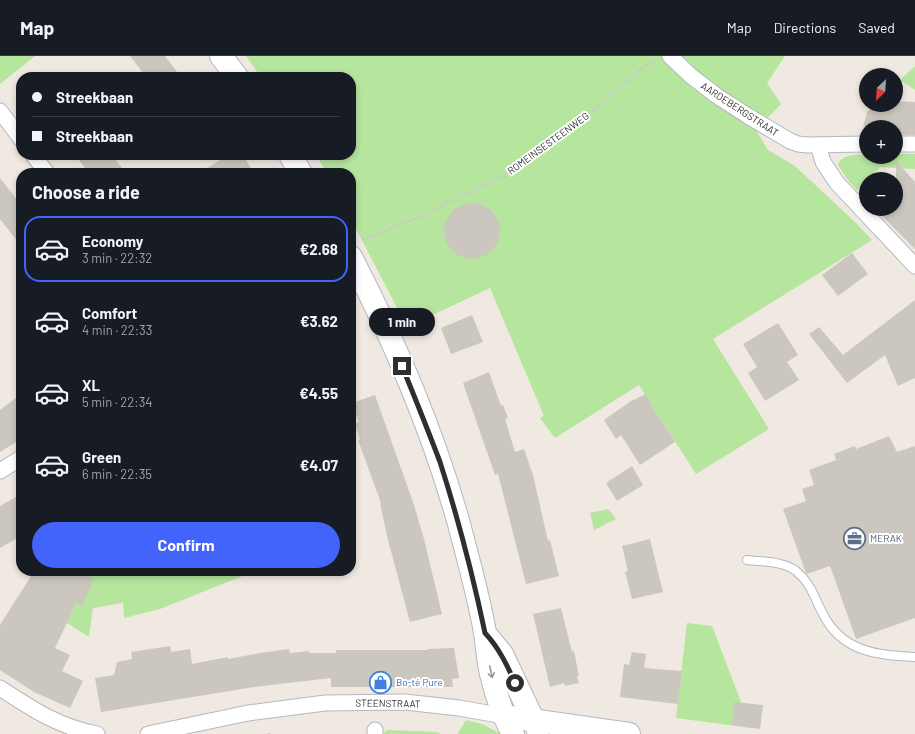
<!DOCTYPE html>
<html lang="en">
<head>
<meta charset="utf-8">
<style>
	:root { --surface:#171b24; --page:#242831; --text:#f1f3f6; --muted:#9ea1a6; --line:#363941; --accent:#4264fb }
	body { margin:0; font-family:Barlow,sans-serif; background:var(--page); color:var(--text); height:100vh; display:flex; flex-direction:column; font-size:15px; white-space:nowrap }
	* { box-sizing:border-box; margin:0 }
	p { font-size:13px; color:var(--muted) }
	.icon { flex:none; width:22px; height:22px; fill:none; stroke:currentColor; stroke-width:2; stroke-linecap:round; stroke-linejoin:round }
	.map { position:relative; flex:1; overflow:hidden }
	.side { position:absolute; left:16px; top:112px; width:340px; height:408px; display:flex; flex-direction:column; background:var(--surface); border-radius:16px; box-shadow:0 2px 6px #0003 }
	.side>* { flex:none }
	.hud { position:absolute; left:16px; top:16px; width:340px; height:88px; border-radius:16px; box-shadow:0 2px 6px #0003; display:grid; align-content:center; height:88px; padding:0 16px; background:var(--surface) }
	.needle { width:26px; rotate:205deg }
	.controls { position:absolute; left:859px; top:12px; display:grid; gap:8px }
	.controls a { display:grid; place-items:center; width:44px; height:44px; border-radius:50%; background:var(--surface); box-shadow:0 2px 6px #0003; font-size:20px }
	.end { position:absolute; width:18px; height:18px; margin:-9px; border:5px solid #2e2e2e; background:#fff; box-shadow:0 0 0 2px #fff }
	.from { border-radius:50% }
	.bubble { position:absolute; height:28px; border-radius:14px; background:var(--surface); box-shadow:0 2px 6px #0003; font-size:13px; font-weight:700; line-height:28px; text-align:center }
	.hud b { display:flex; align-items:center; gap:14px; height:38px; font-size:15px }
	.hud b+b { border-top:1px solid var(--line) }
	.hud i { width:10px; height:10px; background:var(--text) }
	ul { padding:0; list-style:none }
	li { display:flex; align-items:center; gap:12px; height:66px; margin:0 8px 6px; padding:0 8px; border:2px solid transparent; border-radius:16px }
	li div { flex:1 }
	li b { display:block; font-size:15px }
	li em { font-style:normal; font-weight:700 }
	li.current { border-color:var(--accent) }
	li>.icon { width:36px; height:36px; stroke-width:1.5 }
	h2 { padding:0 16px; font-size:18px; line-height:48px }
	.button { display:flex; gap:8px; margin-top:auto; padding:8px 16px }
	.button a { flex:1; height:46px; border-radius:24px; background:var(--accent); color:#fff; font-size:16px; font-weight:700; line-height:46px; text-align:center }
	header { display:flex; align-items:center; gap:24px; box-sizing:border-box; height:56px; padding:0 20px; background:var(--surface); border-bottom:1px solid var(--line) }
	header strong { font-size:19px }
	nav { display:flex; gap:22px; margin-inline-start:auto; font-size:14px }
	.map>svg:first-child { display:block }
	.green { fill:#b6e59e }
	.building { fill:#cbc7bf }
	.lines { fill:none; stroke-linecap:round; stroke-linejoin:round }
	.lane-casing { stroke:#b4b7c1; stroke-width:10 }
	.street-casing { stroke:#b4b7c1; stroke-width:17 }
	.secondary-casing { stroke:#b4b7c1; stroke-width:24 }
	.path { stroke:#c9c9c9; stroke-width:2.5; stroke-dasharray:3 2; stroke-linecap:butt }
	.lane { stroke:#fff; stroke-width:8 }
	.street { stroke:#fff; stroke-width:15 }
	.secondary { stroke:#fff; stroke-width:22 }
	.oneway { stroke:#969696 }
	.route { stroke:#2e2e2e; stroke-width:5 }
	.labels { text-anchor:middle; stroke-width:4; stroke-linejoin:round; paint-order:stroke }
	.street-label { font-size:10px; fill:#2e2e2e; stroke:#fff }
	.service-label { font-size:10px; fill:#4e5e75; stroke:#fff; text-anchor:start }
	.shop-label { font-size:10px; fill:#366cbe; stroke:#fff; text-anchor:start }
</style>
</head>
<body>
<header>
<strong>Map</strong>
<nav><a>Map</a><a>Directions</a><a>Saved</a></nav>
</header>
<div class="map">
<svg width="915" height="678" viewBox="0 0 915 678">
	<rect width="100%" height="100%" fill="#efe9e1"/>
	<g class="green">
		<polygon points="0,0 35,0 0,28"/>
		<polygon points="246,0 785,0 767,27 781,48 756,74 768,94 795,110 855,166 872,184 713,283 769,373 696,418 639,329 555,382 540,362 544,360 490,232 407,271 351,163 351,117 327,117 316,99 351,99 351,21 261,21"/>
		<polygon points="915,10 915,34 900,24"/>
		<path d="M866,98V101H896V98H915V113L880,111L869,123H866V126L857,134L847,123L838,109C841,98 856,99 866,98Z"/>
		<polygon points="608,453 616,463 594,474 590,457"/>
		<polygon points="86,515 255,515 160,553 124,562 123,547 93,552 89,581 67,567 89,520"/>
		<polygon points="687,567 712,570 751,672 676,662"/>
		<polygon points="466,664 482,668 501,678 459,678 458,677"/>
		<polygon points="387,674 436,676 441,678 383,678"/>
	</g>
	<g class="building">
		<polygon points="130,0 165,0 181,21 146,21"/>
		<polygon points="896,45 915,46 915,79 904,79 896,75 896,71 863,71 867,56 875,49 896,49"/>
		<polygon points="75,99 112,99 126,117 89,117"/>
		<polygon points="228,99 243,99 254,117 200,117"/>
		<polygon points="896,105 915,126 915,193 875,153 896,153"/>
		<polygon points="0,122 21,149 21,190 0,163"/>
		<circle cx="472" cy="175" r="28"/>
		<polygon points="852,197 868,218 838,240 822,219"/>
		<polygon points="915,244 915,322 898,330 885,299 847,327 809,278 819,271 843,299"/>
		<polygon points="472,259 483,286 451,298 441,272"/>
		<polygon points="778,267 798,299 787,306 799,324 765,345 748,317 757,311 743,288"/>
		<polygon points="489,316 501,350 503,349 508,362 505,363 515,396 524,393 533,419 548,485 550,484 559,520 526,528 498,418 495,419 463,327"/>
		<polygon points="21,338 21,383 0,396 0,354"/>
		<polygon points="645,338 675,386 640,409 621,379 616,383 604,364 634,343 634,344"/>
		<polygon points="375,339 414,449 424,483 442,558 410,566 388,484 380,447 381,447 358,384 360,383 355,368 359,366 352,347"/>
		<polygon points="889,380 897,396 915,390 915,562 856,583 830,510 807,518 806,517 783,453 806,445 802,433 814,429 809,414 836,404 834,398 855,390 856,393"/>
		<polygon points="632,410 643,429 617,445 606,427"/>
		<polygon points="21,438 21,480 0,492 0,450"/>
		<polygon points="650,483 663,536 632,543 625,516 628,515 622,490"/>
		<polygon points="54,515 86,515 89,520 94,524 82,550 76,548 55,592 70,599 62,615 83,625 70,652 34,636 0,614 0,569 33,517 51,519"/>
		<polygon points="561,552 572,596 574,595 579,620 577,620 579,627 565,630 564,627 550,631 533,558"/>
		<polygon points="170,590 171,596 190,593 192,608 228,601 228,603 260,597 289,593 290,597 309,595 309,597 336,597 336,594 428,594 428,593 454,592 459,622 452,623 453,631 331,631 331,622 254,631 101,656 95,622 114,619 117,606 132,603 131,596"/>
		<polygon points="632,596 646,598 644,612 682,615 678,648 620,641 624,608 629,609"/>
		<polygon points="734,646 763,649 760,673 732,669"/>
	</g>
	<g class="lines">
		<defs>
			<path id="lane" d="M747,504C764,506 782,505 796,515C811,527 814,541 822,556C841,596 876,599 915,601"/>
			<g id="street">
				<polyline points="670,0 691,20 717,40 748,60 790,85 798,88 808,89 866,88"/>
				<polyline points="0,55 21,83"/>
				<polyline points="896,88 915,88"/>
				<polyline points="818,89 823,106 837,127 915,210"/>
				<polyline points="33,99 47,117"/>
				<polyline points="0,415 21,402"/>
				<path d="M0,632C32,653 59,671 97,678"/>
				<polyline points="375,674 375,678"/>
				<polyline points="148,678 248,657 325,647 405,646 459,652 504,660"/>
			</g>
			<g id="secondary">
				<polyline points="221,0 237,21"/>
				<polyline points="290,99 301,117"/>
				<path d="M351,201C395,286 433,375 459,468C468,503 479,541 485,577C487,590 488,605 491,618C496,639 503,660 513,678"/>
				<polyline points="487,580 502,598 538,674"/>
				<polyline points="504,660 629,678"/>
			</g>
		</defs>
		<use href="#lane" class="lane-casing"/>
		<use href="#street" class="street-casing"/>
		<use href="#secondary" class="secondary-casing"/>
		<g class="path">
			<polyline points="362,184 419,161 508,117 526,105 595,53 646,9 656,5"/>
			<polyline points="269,677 269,678"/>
		</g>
		<use href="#lane" class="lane"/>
		<use href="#street" class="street"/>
		<use href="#secondary" class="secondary"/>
	</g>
	<defs><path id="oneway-shaft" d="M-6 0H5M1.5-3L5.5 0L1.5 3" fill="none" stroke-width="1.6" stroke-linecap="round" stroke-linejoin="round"/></defs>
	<use class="oneway" href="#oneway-shaft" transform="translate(491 616) rotate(78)"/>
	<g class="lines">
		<path class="route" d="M402,310C415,342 428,374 440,406C458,462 473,520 485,577C499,592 507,609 515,627"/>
	</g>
	<defs>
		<symbol id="office-ring" viewBox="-11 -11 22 22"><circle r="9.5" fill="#fff" stroke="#5c6f8a" stroke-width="1.5"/><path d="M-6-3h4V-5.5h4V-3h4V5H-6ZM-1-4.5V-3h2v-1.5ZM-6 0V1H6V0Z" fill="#5c6f8a"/></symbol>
		<symbol id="shop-ring" viewBox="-11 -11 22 22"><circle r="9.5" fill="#fff" stroke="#3f7fe0" stroke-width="1.5"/><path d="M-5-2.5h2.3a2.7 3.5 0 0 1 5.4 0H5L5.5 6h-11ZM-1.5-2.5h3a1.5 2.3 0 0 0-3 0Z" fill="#3f7fe0"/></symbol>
	</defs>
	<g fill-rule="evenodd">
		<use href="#office-ring" x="842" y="470" width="25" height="25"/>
		<use href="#shop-ring" x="368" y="614" width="25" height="25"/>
	</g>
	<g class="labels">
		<g class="street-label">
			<text transform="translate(740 53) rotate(33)" y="4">AARDEBERGSTRAAT</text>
			<text transform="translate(548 87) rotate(-36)" y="4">ROMEINSESTEENWEG</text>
			<text transform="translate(388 647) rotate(1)" y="4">STEENSTRAAT</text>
		</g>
		<g class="service-label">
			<text x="870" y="486">MERAK</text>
		</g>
		<g class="shop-label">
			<text x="396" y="630">Bo-té Pure</text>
		</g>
	</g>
</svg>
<div class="controls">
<a><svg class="needle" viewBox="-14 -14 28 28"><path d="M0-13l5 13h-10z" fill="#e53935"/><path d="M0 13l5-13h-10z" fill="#9ea1a6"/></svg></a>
<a>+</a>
<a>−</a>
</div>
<i class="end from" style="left:515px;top:627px"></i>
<i class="end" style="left:402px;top:310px"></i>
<div class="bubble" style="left:369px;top:252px;width:66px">1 min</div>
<div class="hud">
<b><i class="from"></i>Streekbaan</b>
<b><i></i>Streekbaan</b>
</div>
<section class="side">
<h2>Choose a ride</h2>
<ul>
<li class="current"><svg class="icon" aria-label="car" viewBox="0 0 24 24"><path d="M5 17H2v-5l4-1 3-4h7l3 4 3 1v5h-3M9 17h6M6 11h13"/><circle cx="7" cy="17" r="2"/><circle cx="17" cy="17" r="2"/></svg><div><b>Economy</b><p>3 min · 22:32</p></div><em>€2.68</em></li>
<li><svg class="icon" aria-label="car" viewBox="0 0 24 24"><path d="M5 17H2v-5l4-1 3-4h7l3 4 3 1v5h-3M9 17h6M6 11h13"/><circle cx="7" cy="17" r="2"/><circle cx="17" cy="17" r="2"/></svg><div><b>Comfort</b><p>4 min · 22:33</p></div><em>€3.62</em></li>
<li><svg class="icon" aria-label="car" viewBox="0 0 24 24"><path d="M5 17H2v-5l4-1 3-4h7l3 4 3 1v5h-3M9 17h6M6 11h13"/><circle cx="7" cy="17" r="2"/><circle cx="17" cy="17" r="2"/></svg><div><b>XL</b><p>5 min · 22:34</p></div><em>€4.55</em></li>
<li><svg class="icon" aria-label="car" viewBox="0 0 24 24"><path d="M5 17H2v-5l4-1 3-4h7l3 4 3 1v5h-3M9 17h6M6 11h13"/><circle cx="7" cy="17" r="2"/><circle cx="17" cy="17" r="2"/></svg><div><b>Green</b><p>6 min · 22:35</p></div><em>€4.07</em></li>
</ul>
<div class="button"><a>Confirm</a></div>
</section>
</div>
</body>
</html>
